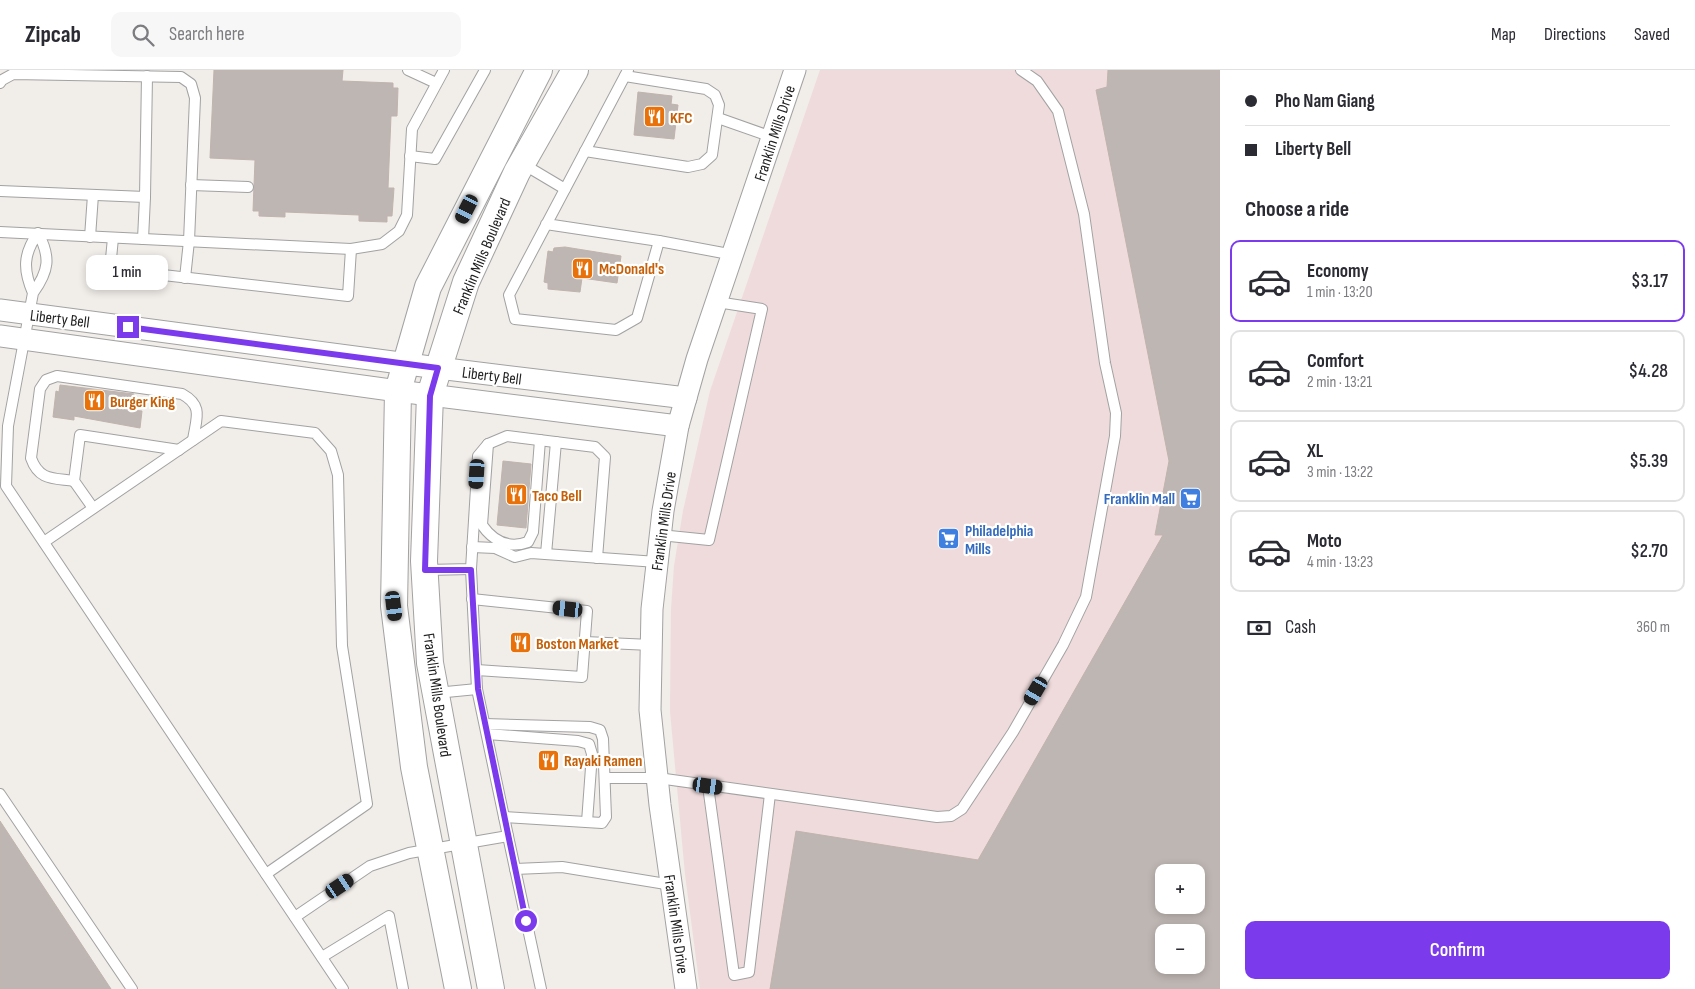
<!DOCTYPE html>
<html lang="en">
<head>
<meta charset="utf-8">
<style>
	:root { --surface:#fff; --page:#f7f7f7; --text:#2b2b33; --muted:#7c7c81; --line:#e1e1e2; --accent:#7c3aed }
	body { margin:0; font-family:"Sofia Sans Condensed",sans-serif; background:var(--page); color:var(--text); height:100vh; display:flex; flex-direction:column; font-size:19px; white-space:nowrap }
	* { box-sizing:border-box; margin:0 }
	p { font-size:16px; color:var(--muted) }
	.icon { flex:none; width:28px; height:28px; fill:none; stroke:currentColor; stroke-width:2; stroke-linecap:round; stroke-linejoin:round }
	.map { position:relative; flex:1; overflow:hidden }
	.side { display:flex; flex-direction:column; background:var(--surface); width:475px }
	.side>* { flex:none }
	.guide { display:grid; align-content:center; height:110px; padding:0 25px; background:var(--surface) }
	.tools { position:absolute; left:1155px; top:794px; display:grid; gap:10px }
	.tools a { display:grid; place-items:center; width:50px; height:50px; border-radius:10px; background:var(--surface); box-shadow:0 2px 8px #0003; font-size:25px }
	.end { position:absolute; width:22px; height:22px; margin:-11px; border:6px solid #7c3aed; background:#fff; box-shadow:0 0 0 2px #fff }
	.from { border-radius:50% }
	.bubble { position:absolute; height:35px; border-radius:10px; background:var(--surface); box-shadow:0 2px 8px #0003; font-size:16px; font-weight:600; line-height:35px; text-align:center }
	.car { position:absolute; width:15px; height:30px; margin:-15px -8px; border-radius:6px; box-shadow:0 0 4px 1px #0007; background:linear-gradient(#222 24%,#8ab4d8 0 40%,#222 0 76%,#8ab4d8 0 86%,#222 0) }
	.guide b { display:flex; align-items:center; gap:18px; height:48px; font-size:19px }
	.guide b+b { border-top:1px solid var(--line) }
	.guide i { width:12px; height:12px; background:var(--text) }
	ul { padding:0; list-style:none }
	li { display:flex; align-items:center; gap:15px; height:82px; margin:0 10px 8px; padding:0 15px; border:2px solid var(--line); border-radius:10px }
	li div { flex:1 }
	li b { display:block; font-size:19px }
	li em { font-style:normal; font-weight:600 }
	li.selected { border-color:var(--accent) }
	li>.icon { width:45px; height:45px; stroke-width:1.5 }
	h2 { padding:0 25px; font-size:22px; line-height:60px }
	.pay { display:flex; align-items:center; gap:12px; height:55px; padding:0 25px; font-size:19px }
	.pay p { margin-inline-start:auto }
	.action { display:flex; gap:10px; margin-top:auto; padding:10px 25px }
	.action a { flex:1; height:58px; border-radius:10px; background:var(--accent); color:#fff; font-size:20px; font-weight:600; line-height:58px; text-align:center }
	header { display:flex; align-items:center; gap:30px; box-sizing:border-box; height:70px; padding:0 25px; background:var(--surface); border-bottom:1px solid var(--line) }
	header strong { font-size:24px }
	nav { display:flex; gap:28px; margin-inline-start:auto; font-size:18px }
	.search { width:350px; height:45px; background:var(--page); display:flex; align-items:center; gap:12px; box-sizing:border-box; padding:0 18px; border-radius:10px; color:var(--muted); font-size:19px }
	main { display:flex; flex:1; min-height:0 }
	.map>svg:first-child { display:block }
	.commercial { fill:#efdbdc; fill-rule:evenodd }
	.building { fill:#beb6b2; stroke:#c1b3ad; fill-rule:evenodd }
	.lines { fill:none; stroke-linecap:round; stroke-linejoin:round }
	.service-casing { stroke:#a2a2a2; stroke-width:12 }
	.minor-casing { stroke:#a2a2a2; stroke-width:23 }
	.tertiary-casing { stroke:#a2a2a2; stroke-width:28 }
	.service { stroke:#fff; stroke-width:10 }
	.minor { stroke:#fff; stroke-width:21 }
	.tertiary { stroke:#fff; stroke-width:26 }
	.route { stroke:#7c3aed; stroke-width:6 }
	.labels { text-anchor:middle; stroke-width:4.5; stroke-linejoin:round; paint-order:stroke }
	.food-label { font-size:16px; font-weight:bold; fill:#c56008; stroke:#fff; text-anchor:start }
	.street-label { font-size:16px; fill:#212121; stroke:#fff }
	.shop-label { font-size:16px; font-weight:bold; fill:#366cbe; stroke:#fff; text-anchor:end }
</style>
</head>
<body>
<header>
<strong>Zipcab</strong>
<div class="search"><svg class="icon" aria-label="search" viewBox="0 0 24 24"><circle cx="10" cy="10" r="6"/><path d="M15 15l6 6"/></svg>Search here</div>
<nav><a>Map</a><a>Directions</a><a>Saved</a></nav>
</header>
<main>
<div class="map">
<svg width="1220" height="919" viewBox="0 0 1220 919">
	<rect width="100%" height="100%" fill="#f1ede9"/>
	<path class="commercial" d="M820,0H1220V919H700L685,804L670,641L671,539L674,496L683,441L710,321ZM1164,802H1196V835H1164ZM1164,862H1196V895H1164Z"/>
	<g class="building">
		<polygon points="214,0 343,0 342,11 393,13 393,18 398,18 397,46 391,46 388,118 394,118 392,146 387,146 387,152 359,151 359,145 285,142 285,147 259,146 259,141 253,141 255,90 210,88"/>
		<path d="M1108,0H1220V919H770L796,761L978,790L1163,465H1155L1169,391L1096,20L1107,17ZM1164,802H1196V835H1164ZM1164,862H1196V895H1164Z"/>
		<polygon points="638,22 672,26 671,34 678,35 674,69 634,65"/>
		<polygon points="565,177 621,186 617,213 582,208 580,222 548,219 548,213 544,212 548,181 553,182 554,178"/>
		<polygon points="60,315 134,324 131,340 142,341 140,358 74,346 74,350 53,347 56,321 59,322"/>
		<polygon points="503,391 531,394 526,458 497,455"/>
		<polygon points="0,751 111,919 0,919"/>
	</g>
	<g class="lines">
		<defs>
			<g id="service">
				<polyline points="408,0 436,13"/>
				<polyline points="0,13 2,10 13,4 181,7 191,14 195,28 189,171 185,208"/>
				<polyline points="718,48 772,67"/>
				<polyline points="585,81 688,97 702,94 712,85 719,35 715,25 706,19 625,6"/>
				<polyline points="410,86 435,89 485,0"/>
				<polyline points="523,94 565,119"/>
				<polyline points="191,115 248,117"/>
				<polyline points="0,121 145,127 147,6"/>
				<path d="M546,154L659,171L637,248L616,260L515,249L509,225C548,150 588,75 628,0"/>
				<polyline points="0,162 351,179 382,174 399,161 407,145 412,59 444,0"/>
				<polyline points="90,167 93,125"/>
				<polyline points="113,168 110,199 348,226 351,179"/>
				<polyline points="143,169 145,127"/>
				<polyline points="659,171 734,185"/>
				<path d="M33,223C23,200 23,184 38,163C51,187 49,201 33,223L8,356L6,416L343,919"/>
				<path d="M488,374L482,455C493,471 509,479 528,472L533,462L540,370"/>
				<path d="M74,411C54,408 39,411 31,388L40,319L46,310L57,306L182,324C204,336 196,349 193,370"/>
				<polyline points="93,438 74,411 80,365 179,380"/>
				<polyline points="660,465 709,470 762,239 717,232"/>
				<polyline points="44,472 221,351 315,363 331,381 338,405 342,576 367,734 266,804"/>
				<polyline points="472,477 495,478 515,487 531,483 657,492"/>
				<polyline points="546,484 556,372"/>
				<polyline points="426,500 471,499 478,386 488,374 507,366 595,377 605,387 597,488"/>
				<polyline points="472,529 587,541 582,607 477,600"/>
				<polyline points="585,572 651,575"/>
				<polyline points="436,623 477,619"/>
				<polyline points="485,654 590,657 600,660 603,669 606,747 602,753 504,747"/>
				<polyline points="487,664 578,671 589,674 592,684 587,752"/>
				<polyline points="605,708 658,708 937,747 951,746 962,739 1013,662 1063,575 1086,527 1115,366 1116,343 1105,293 1084,144 1058,41 1037,11 1021,0"/>
				<polyline points="708,716 734,905 749,902 770,724"/>
				<polyline points="0,724 132,919"/>
				<polyline points="508,766 541,919"/>
				<polyline points="515,799 562,797 672,815"/>
				<polyline points="295,847 370,796 409,783 508,766 477,619 471,499"/>
				<polyline points="322,887 389,846 403,919"/>
			</g>
			<g id="minor">
				<polyline points="0,240 438,298 686,328"/>
				<polyline points="0,266 398,321 678,356"/>
				<polyline points="686,919 660,735 650,640 652,539 663,441 678,356 697,289 795,0"/>
			</g>
			<g id="tertiary">
				<polyline points="458,919 414,697 394,536 398,321 428,217 539,0"/>
				<polyline points="491,919 430,593 424,491 430,325 466,212 517,102 575,0"/>
			</g>
		</defs>
		<use href="#service" class="service-casing"/>
		<use href="#minor" class="minor-casing"/>
		<use href="#tertiary" class="tertiary-casing"/>
		<use href="#service" class="service"/>
		<use href="#minor" class="minor"/>
		<use href="#tertiary" class="tertiary"/>
	</g>
	<g class="lines">
		<polyline class="route" points="128,257 438,298 430,326 425,500 471,500 478,619 526,851"/>
	</g>
	<defs>
		<symbol id="restaurant-square" viewBox="-11 -11 22 22"><rect x="-9" y="-9" width="18" height="18" rx="4" fill="#e8710a" stroke="#fff"/><path d="M-5-6h1v4h1v-4h1v4h1v-4h1v5L-1.5 .5V6h-2V.5L-5-1ZM5-6V6H3V1.5H1.5Q1.5-4 5-6Z" fill="#fff"/></symbol>
		<symbol id="supermarket-square" viewBox="-11 -11 22 22"><rect x="-9" y="-9" width="18" height="18" rx="4" fill="#3f7fe0" stroke="#fff"/><path d="M-6-5.5h2.5l.6 2H6L4.5 2H-2.5L-4.4-4H-6ZM-1.5 3.2a1.3 1.3 0 1 0 .1 0ZM3 3.2a1.3 1.3 0 1 0 .1 0Z" fill="#fff"/></symbol>
	</defs>
	<g fill-rule="evenodd">
		<use href="#restaurant-square" x="642" y="34" width="25" height="25"/>
		<use href="#restaurant-square" x="570" y="186" width="25" height="25"/>
		<use href="#restaurant-square" x="82" y="318" width="25" height="25"/>
		<use href="#restaurant-square" x="504" y="412" width="25" height="25"/>
		<use href="#supermarket-square" x="1178" y="416" width="25" height="25"/>
		<use href="#supermarket-square" x="936" y="456" width="25" height="25"/>
		<use href="#restaurant-square" x="508" y="560" width="25" height="25"/>
		<use href="#restaurant-square" x="536" y="678" width="25" height="25"/>
	</g>
	<g class="labels">
		<g class="food-label">
			<text x="670" y="53">KFC</text>
			<text x="599" y="204">McDonald's</text>
			<text x="110" y="337">Burger King</text>
			<text x="532" y="431">Taco Bell</text>
			<text x="536" y="579">Boston Market</text>
			<text x="564" y="696">Rayaki Ramen</text>
		</g>
		<g class="street-label">
			<text transform="translate(774 63) rotate(-72)" y="6">Franklin Mills Drive</text>
			<text transform="translate(481 186) rotate(-67)" y="6">Franklin Mills Boulevard</text>
			<text transform="translate(60 248) rotate(7)" y="6">Liberty Bell</text>
			<text transform="translate(492 305) rotate(7)" y="6">Liberty Bell</text>
			<text transform="translate(663 451) rotate(-82)" y="6">Franklin Mills Drive</text>
			<text transform="translate(438 625) rotate(82)" y="6">Franklin Mills Boulevard</text>
			<text transform="translate(677 854) rotate(82)" y="6">Franklin Mills Drive</text>
		</g>
		<g class="shop-label">
			<text x="1175" y="434">Franklin Mall</text>
			<text x="965" y="466" text-anchor="start">Philadelphia<tspan x="965" dy="18">Mills</tspan></text>
		</g>
	</g>
</svg>
<div class="tools">
<a>+</a>
<a>−</a>
</div>
<i class="end from" style="left:526px;top:851px"></i>
<i class="end" style="left:128px;top:257px"></i>
<div class="bubble" style="left:86px;top:185px;width:82px">1 min</div>
<i class="car" style="left:467px;top:139px;rotate:207deg"></i>
<i class="car" style="left:477px;top:404px;rotate:184deg"></i>
<i class="car" style="left:394px;top:536px;rotate:173deg"></i>
<i class="car" style="left:568px;top:539px;rotate:276deg"></i>
<i class="car" style="left:1036px;top:621px;rotate:210deg"></i>
<i class="car" style="left:708px;top:716px;rotate:98deg"></i>
<i class="car" style="left:340px;top:816px;rotate:56deg"></i>
</div>
<section class="side">
<div class="guide">
<b><i class="from"></i>Pho Nam Giang</b>
<b><i></i>Liberty Bell</b>
</div>
<h2>Choose a ride</h2>
<ul>
<li class="selected"><svg class="icon" aria-label="car" viewBox="0 0 24 24"><path d="M5 17H2v-5l4-1 3-4h7l3 4 3 1v5h-3M9 17h6M6 11h13"/><circle cx="7" cy="17" r="2"/><circle cx="17" cy="17" r="2"/></svg><div><b>Economy</b><p>1 min · 13:20</p></div><em>$3.17</em></li>
<li><svg class="icon" aria-label="car" viewBox="0 0 24 24"><path d="M5 17H2v-5l4-1 3-4h7l3 4 3 1v5h-3M9 17h6M6 11h13"/><circle cx="7" cy="17" r="2"/><circle cx="17" cy="17" r="2"/></svg><div><b>Comfort</b><p>2 min · 13:21</p></div><em>$4.28</em></li>
<li><svg class="icon" aria-label="car" viewBox="0 0 24 24"><path d="M5 17H2v-5l4-1 3-4h7l3 4 3 1v5h-3M9 17h6M6 11h13"/><circle cx="7" cy="17" r="2"/><circle cx="17" cy="17" r="2"/></svg><div><b>XL</b><p>3 min · 13:22</p></div><em>$5.39</em></li>
<li><svg class="icon" aria-label="car" viewBox="0 0 24 24"><path d="M5 17H2v-5l4-1 3-4h7l3 4 3 1v5h-3M9 17h6M6 11h13"/><circle cx="7" cy="17" r="2"/><circle cx="17" cy="17" r="2"/></svg><div><b>Moto</b><p>4 min · 13:23</p></div><em>$2.70</em></li>
</ul>
<div class="pay"><svg class="icon" aria-label="cash" viewBox="0 0 24 24"><path d="M3 7h18v10H3z"/><circle cx="12" cy="12" r="2"/></svg>Cash<p>360 m</p></div>
<div class="action"><a>Confirm</a></div>
</section>
</main>
</body>
</html>
